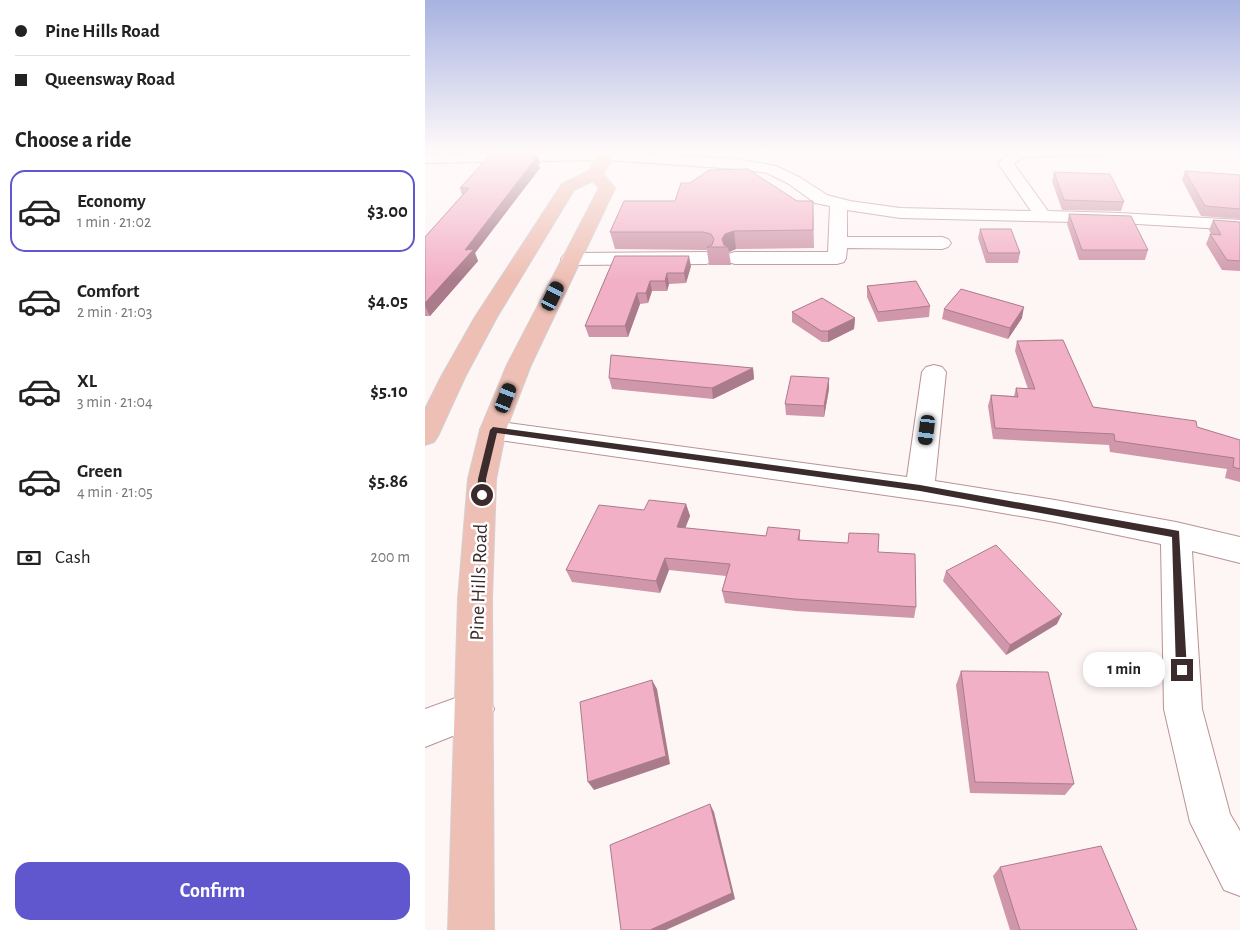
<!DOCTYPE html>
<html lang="en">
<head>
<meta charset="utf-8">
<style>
	:root { --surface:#fff; --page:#f2f2f2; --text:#222; --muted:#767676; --line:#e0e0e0; --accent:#6056ce }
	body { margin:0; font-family:"Alegreya Sans",sans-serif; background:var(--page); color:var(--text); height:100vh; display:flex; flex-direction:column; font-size:19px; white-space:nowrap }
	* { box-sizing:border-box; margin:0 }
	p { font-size:16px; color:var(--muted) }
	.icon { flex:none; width:28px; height:28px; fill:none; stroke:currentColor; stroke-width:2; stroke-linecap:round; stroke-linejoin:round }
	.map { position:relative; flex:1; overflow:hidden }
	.drawer { display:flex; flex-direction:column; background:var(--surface); width:425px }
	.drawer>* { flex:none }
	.hud { display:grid; align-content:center; height:110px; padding:0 15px; background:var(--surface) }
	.end { position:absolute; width:22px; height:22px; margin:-11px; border:6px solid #3b2b2c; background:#fff; box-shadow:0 0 0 2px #fff }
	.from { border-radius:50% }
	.bubble { position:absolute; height:35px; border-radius:15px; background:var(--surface); box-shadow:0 2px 8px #0003; font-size:16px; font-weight:700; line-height:35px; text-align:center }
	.car { position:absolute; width:15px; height:30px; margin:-15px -8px; border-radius:6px; box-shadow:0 0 4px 1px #0007; background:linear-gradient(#222 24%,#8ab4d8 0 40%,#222 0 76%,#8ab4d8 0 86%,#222 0) }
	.hud b { display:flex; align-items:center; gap:18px; height:48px; font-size:19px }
	.hud b+b { border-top:1px solid var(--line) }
	.hud i { width:12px; height:12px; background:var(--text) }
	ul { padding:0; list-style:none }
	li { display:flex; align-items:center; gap:15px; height:82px; margin:0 10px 8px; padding:0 5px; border:2px solid transparent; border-radius:15px }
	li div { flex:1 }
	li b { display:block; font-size:19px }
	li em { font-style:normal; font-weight:700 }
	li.current { border-color:var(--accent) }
	li>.icon { width:45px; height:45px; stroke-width:1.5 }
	h2 { padding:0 15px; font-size:22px; line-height:60px }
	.pay { display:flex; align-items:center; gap:12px; height:55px; padding:0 15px; font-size:19px }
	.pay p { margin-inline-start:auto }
	.cta { display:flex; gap:10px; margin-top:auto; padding:10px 15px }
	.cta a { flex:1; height:58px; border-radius:15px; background:var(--accent); color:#fff; font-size:20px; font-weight:700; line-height:58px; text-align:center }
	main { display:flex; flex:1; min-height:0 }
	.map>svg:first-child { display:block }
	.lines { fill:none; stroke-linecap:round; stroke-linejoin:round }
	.minor-casing { stroke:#ba9293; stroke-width:2 }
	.major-casing { stroke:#d4d0d1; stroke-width:2 }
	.minor { fill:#fff; fill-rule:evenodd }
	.major { fill:#eebfb4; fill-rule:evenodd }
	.wall { fill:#d097aa }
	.shaded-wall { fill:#a97b8b }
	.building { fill:#f2b0c6; stroke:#a97b8b }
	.route { fill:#3b2b2c }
	.labels { text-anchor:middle; stroke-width:5; stroke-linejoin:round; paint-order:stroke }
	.street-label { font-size:20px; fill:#3b2b2c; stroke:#fff }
</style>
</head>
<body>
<main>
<section class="drawer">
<div class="hud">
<b><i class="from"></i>Pine Hills Road</b>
<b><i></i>Queensway Road</b>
</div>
<h2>Choose a ride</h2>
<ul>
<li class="current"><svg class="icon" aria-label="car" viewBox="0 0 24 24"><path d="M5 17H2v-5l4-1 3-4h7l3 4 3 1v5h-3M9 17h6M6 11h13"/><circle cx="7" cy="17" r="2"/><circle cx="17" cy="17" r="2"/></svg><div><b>Economy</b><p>1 min · 21:02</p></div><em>$3.00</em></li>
<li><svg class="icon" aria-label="car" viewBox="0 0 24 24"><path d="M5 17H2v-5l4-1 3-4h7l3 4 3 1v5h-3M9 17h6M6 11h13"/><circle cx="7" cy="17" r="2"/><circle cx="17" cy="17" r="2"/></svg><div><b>Comfort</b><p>2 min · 21:03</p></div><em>$4.05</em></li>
<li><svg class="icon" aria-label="car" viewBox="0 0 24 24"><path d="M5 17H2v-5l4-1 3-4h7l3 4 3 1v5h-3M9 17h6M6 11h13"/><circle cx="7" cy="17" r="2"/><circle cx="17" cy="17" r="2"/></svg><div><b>XL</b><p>3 min · 21:04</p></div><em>$5.10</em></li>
<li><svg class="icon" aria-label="car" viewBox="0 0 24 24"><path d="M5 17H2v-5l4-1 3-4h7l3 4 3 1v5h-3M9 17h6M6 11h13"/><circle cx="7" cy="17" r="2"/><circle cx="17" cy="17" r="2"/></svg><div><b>Green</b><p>4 min · 21:05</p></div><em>$5.86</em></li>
</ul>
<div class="pay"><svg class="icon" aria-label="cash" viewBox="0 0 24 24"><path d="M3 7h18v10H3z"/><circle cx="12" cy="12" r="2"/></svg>Cash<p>200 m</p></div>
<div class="cta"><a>Confirm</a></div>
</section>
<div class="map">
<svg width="815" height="930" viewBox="0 0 815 930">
	<rect width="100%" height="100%" fill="#fef5f5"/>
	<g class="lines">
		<defs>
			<g id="minor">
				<polygon points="589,150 711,150 709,153 704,154 598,157 589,164 623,211 695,213 815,220 815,230 695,223 475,218 422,210 422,237 517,237 523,239 526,243 523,247 517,249 422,248 421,258 419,262 412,264 310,264 303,262 301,258 303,254 310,252 403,252 405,206 390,203 364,184 342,173 313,169 181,160 0,163 0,155 181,152 313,159 351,166 376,178 402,195 425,201 475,208 606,211 573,163"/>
				<polygon points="281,252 288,254 290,258 288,262 281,264 146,265 139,263 136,259 139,255 146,253"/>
				<polygon points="509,365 517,367 521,372 510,481 630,500 751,522 815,537 815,563 767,551 777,709 805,814 815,831 815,896 799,890 765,822 739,709 736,544 630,522 537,506 68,439 59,436 55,430 59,424 68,421 482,477 497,372 501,367"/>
				<polygon points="50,691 63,696 69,709 63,722 0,747 0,709"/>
			</g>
			<polygon id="major" points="177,150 191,150 178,174 190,188 106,365 81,430 71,479 67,599 69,930 23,930 33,599 43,479 55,430 82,365 174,188 168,181 149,190 72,317 40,377 13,436 9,442 0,445 0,409 16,377 50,317 135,187 137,184 164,171"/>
		</defs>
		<use href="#minor" class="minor-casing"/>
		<use href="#major" class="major-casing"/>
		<use href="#minor" class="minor"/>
		<use href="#major" class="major"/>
	</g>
	<g class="wall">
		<polygon points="0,150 12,150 9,153 0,154"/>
		<polygon points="79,150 125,150 124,151 80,152"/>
		<polygon points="111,153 115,163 113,165 115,168 50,253 53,261 5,316 0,316 0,237 37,195 35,188"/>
		<polygon points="760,171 815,175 815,219 776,216 757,180"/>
		<polygon points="629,172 699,202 696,211 637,210 627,181"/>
		<polygon points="250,201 388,201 389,248 311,249 304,252 306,265 284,265 282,250 281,250 190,249 185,232"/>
		<polygon points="644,214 723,250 720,260 654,260 642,224"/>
		<polygon points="788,220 815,222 815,271 797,270 781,244 785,234 786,234 784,230"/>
		<polygon points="555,229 595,253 593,263 561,263 553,238"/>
		<polygon points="190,256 266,266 261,283 244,284 242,291 227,291 223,303 215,304 203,337 164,337 160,326"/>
		<polygon points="442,286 505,306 504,317 453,322 442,297"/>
		<polygon points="519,309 597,318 583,339 517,319"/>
		<polygon points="367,312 430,318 429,329 403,342 397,342 367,322"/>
		<polygon points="592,341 668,407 772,427 815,440 815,482 800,478 802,469 685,452 684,445 568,439 563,406 566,395 589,396 591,388 603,389 590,351"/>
		<polygon points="328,368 329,379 288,399 187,389 184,378"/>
		<polygon points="404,378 404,389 399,417 361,415 360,404"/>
		<polygon points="261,504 265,516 260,528 341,536 375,530 375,540 453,552 491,607 489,618 371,611 300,603 297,591 301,576 244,570 235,593 147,582 141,570 219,510"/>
		<polygon points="521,571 632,624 581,655 518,581"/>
		<polygon points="536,671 649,784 640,795 545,793 531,685"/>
		<polygon points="575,867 712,930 585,930 568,876"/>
	</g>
	<g class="shaded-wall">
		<polygon points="7,150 12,150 9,153"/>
		<polygon points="111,153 115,163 113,165 115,168 50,253 53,261 5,316 0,306 0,303"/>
		<polygon points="309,231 311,249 304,252 303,247 298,247 297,239 300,234"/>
		<polygon points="264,256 266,266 261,283 259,273"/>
		<polygon points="242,273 244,284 242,291 240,281"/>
		<polygon points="225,281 227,291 223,303 221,293"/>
		<polygon points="212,293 215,304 203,337 200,326"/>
		<polygon points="599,307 597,318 583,339 585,328"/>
		<polygon points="430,318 429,329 403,342 403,331"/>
		<polygon points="328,368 329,379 288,399 287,388"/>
		<polygon points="404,378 404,389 399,417 399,406"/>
		<polygon points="261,504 265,516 256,539 252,527"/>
		<polygon points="240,558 244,570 235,593 231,581"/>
		<polygon points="637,614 632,624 581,655 585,645"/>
		<polygon points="227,680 232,689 245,764 169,790 163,782"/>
		<polygon points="285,804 289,812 310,899 241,930 225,930"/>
	</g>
	<g class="building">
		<polygon points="111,153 107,158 111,158 40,250 49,249 0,303 0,237 44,188 35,188 66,154"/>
		<polygon points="323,169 372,201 388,201 388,230 309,231 300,234 297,239 299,245 303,247 282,247 287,245 289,239 286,234 278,232 185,232 199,201 250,201 256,183 265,183 284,170"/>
		<polygon points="760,171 815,175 815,209 780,206"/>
		<polygon points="629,172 685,174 699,202 639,200"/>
		<polygon points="644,214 706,216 723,250 657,250"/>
		<polygon points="788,220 815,222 815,261 802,260 785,234 796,235"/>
		<polygon points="555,229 586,229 595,253 563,253"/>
		<polygon points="190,256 264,256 259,273 242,273 240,281 225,281 221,293 212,293 200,326 160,326"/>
		<polygon points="491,281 505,306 453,312 442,286"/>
		<polygon points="536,289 599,307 585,328 519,309"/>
		<polygon points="397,298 430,318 403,331 396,331 367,312"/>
		<polygon points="638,340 668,407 771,421 772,427 815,440 815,469 808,467 809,458 690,441 689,434 570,428 566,395 593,397 591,388 610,389 592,341"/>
		<polygon points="186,355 328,368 287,388 184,378"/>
		<polygon points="366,376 404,378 399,406 360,404"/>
		<polygon points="224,500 261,504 252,527 341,536 343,527 375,530 373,540 423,543 424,533 454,534 453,552 490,554 491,607 370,599 297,591 305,564 240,558 231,581 141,570 174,505 219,510"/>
		<polygon points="571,545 637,614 585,645 521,571"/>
		<polygon points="536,671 623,672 649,784 550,782"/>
		<polygon points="227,680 241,756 163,782 155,702"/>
		<polygon points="285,804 307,893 225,930 196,930 185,845"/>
		<polygon points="676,846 712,930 595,930 575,867"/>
	</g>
	<linearGradient id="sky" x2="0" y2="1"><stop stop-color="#a7b2e0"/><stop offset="0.54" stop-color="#fffafa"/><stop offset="1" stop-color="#fffafa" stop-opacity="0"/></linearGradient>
	<rect width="815" height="280" fill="url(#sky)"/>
	<polygon class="route" points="68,427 495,485 754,531 762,670 760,674 757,675 753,674 751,670 747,537 495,491 72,433 61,479 61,495 57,498 52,495 53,479 65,430"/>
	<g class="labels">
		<g class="street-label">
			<text transform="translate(53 582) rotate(-88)" y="7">Pine Hills Road</text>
		</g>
	</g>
</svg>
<i class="end from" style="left:57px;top:495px"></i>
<i class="end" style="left:757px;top:670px"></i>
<div class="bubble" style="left:658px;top:652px;width:82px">1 min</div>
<i class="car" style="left:128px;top:296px;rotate:26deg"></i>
<i class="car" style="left:81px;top:398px;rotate:21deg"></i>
<i class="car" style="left:502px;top:430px;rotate:187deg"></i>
</div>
</main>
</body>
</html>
